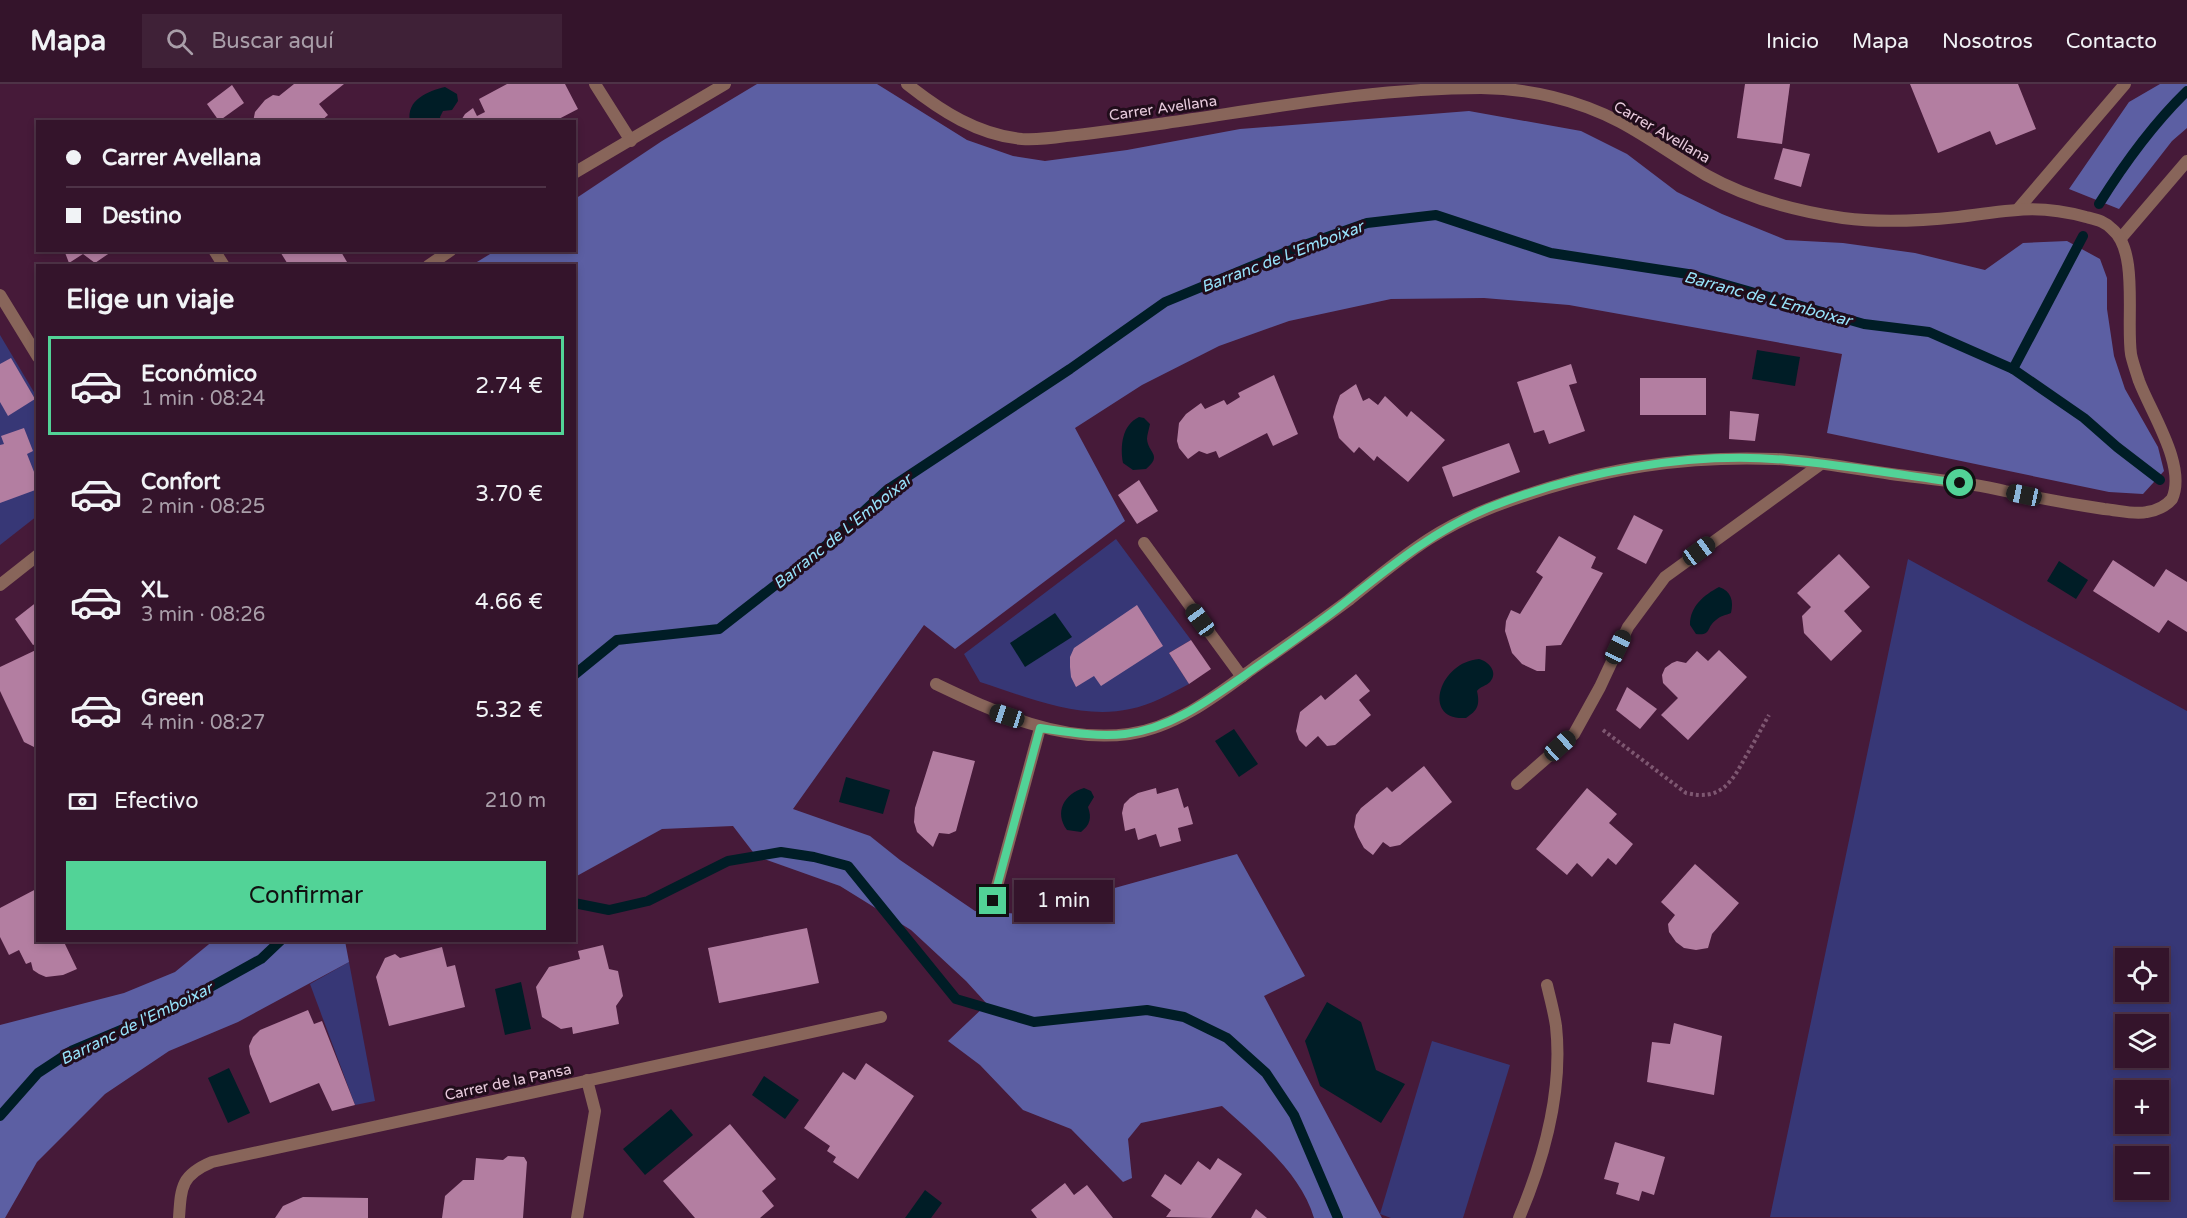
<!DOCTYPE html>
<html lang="es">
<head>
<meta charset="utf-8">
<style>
	:root { --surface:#34142b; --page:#3f2137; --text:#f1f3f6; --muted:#a99ea9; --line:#4e3347; --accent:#52d397 }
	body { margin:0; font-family:"Varela Round",sans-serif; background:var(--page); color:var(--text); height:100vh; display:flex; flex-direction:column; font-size:22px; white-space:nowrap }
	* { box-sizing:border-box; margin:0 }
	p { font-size:20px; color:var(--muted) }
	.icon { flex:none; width:33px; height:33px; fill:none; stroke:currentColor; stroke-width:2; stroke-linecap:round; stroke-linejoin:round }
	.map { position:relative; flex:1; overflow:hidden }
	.drawer { position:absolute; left:36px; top:180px; width:540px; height:678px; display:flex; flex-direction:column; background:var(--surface); border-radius:0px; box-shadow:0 3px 9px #0003,0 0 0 2px var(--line) }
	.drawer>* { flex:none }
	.hud { position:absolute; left:36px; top:36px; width:540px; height:132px; border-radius:0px; box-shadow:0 3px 9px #0003,0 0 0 2px var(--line); display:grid; align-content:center; height:132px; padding:0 30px; background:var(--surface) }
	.tools { position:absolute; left:2115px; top:864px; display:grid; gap:12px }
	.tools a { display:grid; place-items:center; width:54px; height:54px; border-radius:0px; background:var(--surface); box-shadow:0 3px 9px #0003,0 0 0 2px var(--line); font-size:30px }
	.end { position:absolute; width:27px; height:27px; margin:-14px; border:8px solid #52d397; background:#111; box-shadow:0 0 0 3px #111 }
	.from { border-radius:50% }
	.bubble { position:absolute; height:42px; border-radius:0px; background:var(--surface); box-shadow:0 3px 9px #0003,0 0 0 2px var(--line); font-size:20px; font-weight:600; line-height:42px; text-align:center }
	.car { position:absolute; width:18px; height:36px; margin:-18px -9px; border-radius:8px; box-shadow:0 0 4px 2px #0007; background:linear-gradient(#222 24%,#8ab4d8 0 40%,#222 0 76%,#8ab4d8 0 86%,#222 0) }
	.hud b { display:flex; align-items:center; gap:21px; height:57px; font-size:22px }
	.hud b+b { border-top:2px solid var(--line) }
	.hud i { width:15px; height:15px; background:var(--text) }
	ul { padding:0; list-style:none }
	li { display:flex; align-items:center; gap:18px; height:99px; margin:0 12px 9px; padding:0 18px; border:3px solid transparent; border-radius:0px }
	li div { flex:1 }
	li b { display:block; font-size:22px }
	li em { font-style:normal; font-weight:600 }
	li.on { border-color:var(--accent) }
	li>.icon { width:54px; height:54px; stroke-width:1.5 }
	h2 { padding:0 30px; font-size:27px; line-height:72px }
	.pay { display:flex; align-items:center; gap:15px; height:66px; padding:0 30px; font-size:22px }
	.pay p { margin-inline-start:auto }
	.action { display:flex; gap:12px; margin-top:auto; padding:12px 30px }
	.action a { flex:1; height:69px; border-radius:0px; background:var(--accent); color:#111; font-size:24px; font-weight:600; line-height:69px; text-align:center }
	header { display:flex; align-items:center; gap:36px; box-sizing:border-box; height:84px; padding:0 30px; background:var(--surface); border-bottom:2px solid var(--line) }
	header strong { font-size:28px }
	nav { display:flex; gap:33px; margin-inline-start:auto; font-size:21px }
	.search { width:420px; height:54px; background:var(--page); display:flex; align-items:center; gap:15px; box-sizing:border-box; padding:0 21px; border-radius:0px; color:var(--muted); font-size:22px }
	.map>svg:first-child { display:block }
	.green { fill:#373776; fill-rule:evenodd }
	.forest { fill:#5c5fa3 }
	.water { fill:#001d26 }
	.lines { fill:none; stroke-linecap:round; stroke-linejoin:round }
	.stream { stroke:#001d26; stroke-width:10 }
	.building { fill:#b37ea1 }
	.path { stroke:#7e5771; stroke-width:4; stroke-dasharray:3 3; stroke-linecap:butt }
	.lane { stroke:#88655a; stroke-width:12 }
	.street { stroke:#88655a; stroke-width:12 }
	.route { stroke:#52d397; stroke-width:8 }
	.labels { text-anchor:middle; stroke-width:6; stroke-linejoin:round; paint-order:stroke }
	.street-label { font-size:15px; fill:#e8cbdd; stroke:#210d1b }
	.water-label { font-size:16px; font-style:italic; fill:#97e3fb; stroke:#210d1b }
</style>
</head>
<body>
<header>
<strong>Mapa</strong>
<div class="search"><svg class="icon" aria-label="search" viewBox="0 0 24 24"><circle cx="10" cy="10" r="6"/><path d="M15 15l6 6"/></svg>Buscar aquí</div>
<nav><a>Inicio</a><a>Mapa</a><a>Nosotros</a><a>Contacto</a></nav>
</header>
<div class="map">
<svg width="2187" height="1134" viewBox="0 0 2187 1134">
	<rect width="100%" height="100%" fill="#461a39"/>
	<g class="green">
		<polygon points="0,251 38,315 37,432 0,461"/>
		<path d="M1116,455L1191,556L1169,569L1189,600C1170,610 1151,621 1130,625C1080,636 1027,613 980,598L964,570Z"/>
		<path d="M1908,475L2187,627V1134L1770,1133ZM2158,874V908H2126V874ZM2158,940V974H2126V940ZM2158,1006V1040H2126V1006ZM2158,1072V1106H2126V1072Z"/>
		<polygon points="349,878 375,1017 355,1021 310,900"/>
		<polygon points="1432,957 1510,981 1463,1134 1391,1134 1380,1130"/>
	</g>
	<g class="forest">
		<path d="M757,0H877L967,56L1013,72L1045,77L1127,66L1240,45L1469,27L1581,47L1627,70L1677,108L1722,130L1786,156L1843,159L1915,169L1985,186L2023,159L2067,157L2100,175L2107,194V225L2114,272L2125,305L2158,363L2164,387L2143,410L2109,408L1827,349L1842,270L1569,221L1484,214L1391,215L1289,237L1219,262L1142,301L1075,344L1125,437L955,565L924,541L793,725L870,752L900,776L975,827L1021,830L1237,770L1305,892L1264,912L1382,1134H1314C1301,1089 1256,1053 1222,1022L1141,1039L1128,1055L1132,1094L1123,1098L1071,1045L1023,1026L980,981L948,957L987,920L966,897L911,846L840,802L756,772L733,742L662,745L575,793L574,182L472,181L495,167L574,166L575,115L662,57Z"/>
		<polygon points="2160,0 2187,0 2187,44 2172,57 2119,125 2069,105 2129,18"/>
		<polygon points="214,856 345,857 349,878 238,938 169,967 105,1010 37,1078 5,1134 0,1134 0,941 124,909 175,888"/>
	</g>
	<g class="water">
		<path d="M445,3L457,10L458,17L452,26L443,27L440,33L441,37H410C406,16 428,7 445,3Z"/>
		<polygon points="1757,266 1800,273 1795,302 1752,295"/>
		<path d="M1139,333L1144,334L1150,340C1149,345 1147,351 1147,355C1148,369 1163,371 1146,385L1133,386L1123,379C1120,362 1122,341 1139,333Z"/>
		<polygon points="2059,477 2088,496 2076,515 2047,497"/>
		<path d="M1719,503C1731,507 1734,517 1731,529C1726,531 1720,532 1716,536C1706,543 1712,552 1696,550L1690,541C1690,522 1704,511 1719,503Z"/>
		<polygon points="1055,529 1072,553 1025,583 1010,559"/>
		<path d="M1479,575C1488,577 1499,588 1490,598C1486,602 1481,602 1477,607C1480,621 1478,626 1466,634C1421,637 1439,578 1479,575Z"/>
		<polygon points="1234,645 1258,680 1239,693 1215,657"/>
		<polygon points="846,693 890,706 883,730 839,718"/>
		<path d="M1084,704L1091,707L1094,713L1088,723C1092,734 1090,741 1081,748L1067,746C1054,728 1064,710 1084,704Z"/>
		<polygon points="521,898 531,945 505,951 495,905"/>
		<polygon points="1327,918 1361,938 1376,986 1405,1000 1381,1039 1320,1002 1305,957"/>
		<polygon points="229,984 250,1029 228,1039 208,994"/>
		<polygon points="764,992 799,1016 785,1035 752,1011"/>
		<polygon points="671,1025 693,1051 645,1091 623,1065"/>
		<polygon points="925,1106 942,1119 931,1134 905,1134"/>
	</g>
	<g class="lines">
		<g class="stream">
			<path d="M2099,120C2124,80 2153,40 2187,7"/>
			<polyline points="2013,285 2083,152"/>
			<polyline points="574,591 617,556 719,545 828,460 887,406 1070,285 1165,218 1296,164 1367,139 1436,131 1551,169 1688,190 1864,240 1929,248 2013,285 2084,334 2117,363 2160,396"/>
			<polyline points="574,819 609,826 648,817 728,777 781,768 814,773 848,782 956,915 1034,938 1147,926 1184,933 1227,954 1266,989 1294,1031 1338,1134"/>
			<polyline points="0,1032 38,989 73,966 171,925 261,875 281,856"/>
		</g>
	</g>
	<g class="building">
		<polygon points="294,0 344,0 319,20 328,31 320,38 253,38 255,28 265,16 273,11 279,12"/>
		<polygon points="507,0 565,0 578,25 553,38 460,38 465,30 473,24 477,32 485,28 479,15"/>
		<polygon points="1745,0 1790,0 1782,60 1737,54"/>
		<polygon points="1910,0 2018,0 2036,45 1996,61 1990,47 1938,69"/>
		<polygon points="232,1 244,19 219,37 207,20"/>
		<polygon points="1783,64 1810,70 1801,103 1774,95"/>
		<polygon points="64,166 114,166 95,179 83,170 69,179"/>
		<polygon points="279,166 340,166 347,178 342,182 289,182"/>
		<polygon points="11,274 35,315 8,332 0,318 0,280"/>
		<polygon points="1571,280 1577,299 1569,301 1585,347 1549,360 1544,346 1534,349 1517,298"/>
		<polygon points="1274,291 1298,350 1273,362 1267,349 1219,374 1216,367 1207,370 1199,367 1188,375 1179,364 1177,357 1179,339 1186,330 1201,319 1205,325 1224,316 1227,321 1240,313 1238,309"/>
		<rect x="1640" y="294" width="66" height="37"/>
		<polygon points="1356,300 1363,317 1369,314 1378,321 1385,312 1407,333 1411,327 1445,356 1408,398 1377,372 1374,377 1359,363 1354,369 1339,354 1333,333 1336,322 1340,311"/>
		<polygon points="1730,327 1759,330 1755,357 1729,355"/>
		<polygon points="24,344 33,367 27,370 38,398 38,405 0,419 0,361 4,360 1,352"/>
		<polygon points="1509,359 1520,388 1453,413 1442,383"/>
		<polygon points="1139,396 1158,427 1137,440 1118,411"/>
		<polygon points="1634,431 1663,446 1646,480 1617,465"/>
		<polygon points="1559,452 1596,473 1591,484 1603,489 1561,561 1546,562 1545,587 1537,587 1522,580 1512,569 1505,547 1506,537 1511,526 1520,530 1543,493 1536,488"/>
		<polygon points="1839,470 1870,503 1844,527 1862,547 1831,577 1804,549 1802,532 1811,523 1797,509"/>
		<polygon points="2113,476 2154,503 2166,485 2187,498 2187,548 2168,536 2159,549 2093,507"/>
		<polygon points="38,517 38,559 33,561 15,535"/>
		<polygon points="1137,521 1163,562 1101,602 1094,592 1076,603 1071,593 1070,583 1070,573 1074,564"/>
		<polygon points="1191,556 1211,585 1189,600 1169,569"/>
		<polygon points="38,565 38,665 24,658 0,607 0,583"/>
		<polygon points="1719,566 1747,593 1688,656 1661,631 1678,614 1663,599 1662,591 1665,584 1672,579 1677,577 1686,579 1697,567 1708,577"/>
		<polygon points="1356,590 1370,607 1359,616 1371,631 1335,661 1327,662 1318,652 1306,663 1299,656 1296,647 1300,628 1321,611 1325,616"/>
		<polygon points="1627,603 1657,625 1640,645 1616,626"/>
		<polygon points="933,667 975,677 956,747 949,750 939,749 933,763 917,748 914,738 915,724"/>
		<polygon points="1424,682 1452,718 1400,761 1390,763 1383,758 1373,771 1364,764 1358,753 1354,743 1356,731 1361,724 1387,703 1392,708"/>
		<polygon points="1156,704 1157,710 1178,704 1184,724 1188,722 1193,740 1178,744 1181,757 1160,763 1156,750 1138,756 1135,744 1125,747 1122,729 1124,720 1130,714 1138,709"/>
		<polygon points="1587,704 1617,730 1609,739 1633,760 1616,781 1608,774 1592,793 1577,779 1567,791 1536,765"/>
		<polygon points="1695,780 1739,819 1712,850 1708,864 1696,866 1684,864 1676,858 1669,848 1668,840 1675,831 1661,818"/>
		<polygon points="38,804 38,856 63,856 77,885 63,891 46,893 39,890 33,886 31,878 26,880 19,866 9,871 0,853 0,824"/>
		<polygon points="807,844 819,899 719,919 708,864"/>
		<polygon points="603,861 609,885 618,887 623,912 616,922 619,940 573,950 572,943 561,945 542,933 536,903 549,883 580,875 578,867"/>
		<polygon points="442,863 447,883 455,881 465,923 389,942 376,893 385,874 395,870 400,874"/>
		<polygon points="308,926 314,940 322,937 355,1021 332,1027 319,999 270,1019 250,970 249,962 253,953 260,946"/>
		<polygon points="1674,939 1722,952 1714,1011 1647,998 1652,958 1670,960"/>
		<polygon points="866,979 914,1012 858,1095 833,1078 836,1073 827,1067 830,1062 804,1044 843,988 855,996"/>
		<polygon points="730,1040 776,1095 762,1107 774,1122 760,1134 695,1134 663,1097"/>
		<polygon points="1615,1058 1665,1073 1654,1111 1642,1107 1639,1117 1616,1110 1619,1099 1604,1095"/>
		<polygon points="508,1072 524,1073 527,1078 523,1134 442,1134 445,1112 463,1096 474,1096 476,1074 503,1076"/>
		<polygon points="1218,1074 1242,1090 1211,1134 1166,1133 1171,1126 1151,1112 1165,1090 1181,1101 1198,1077 1210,1086"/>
		<polygon points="1065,1099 1074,1111 1087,1101 1113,1134 1037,1134 1031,1126"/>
		<polygon points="303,1113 368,1114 368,1134 275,1134 283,1122"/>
		<polygon points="1256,1125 1267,1134 1251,1134"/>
	</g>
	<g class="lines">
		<path class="path" d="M1603,646L1686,709C1720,717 1731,700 1746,672C1754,659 1761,645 1769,631"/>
		<g class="lane">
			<polyline points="595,0 631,57"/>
			<polyline points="2019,124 2125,0"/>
			<polyline points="2121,154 2187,77"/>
			<polyline points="214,166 224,182"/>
			<polyline points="0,211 38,273"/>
			<polyline points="1144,459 1242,593"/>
			<polyline points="993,817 1040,644"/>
			<path d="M1519,1134C1544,1075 1563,1007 1556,942C1554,928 1550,914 1547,901"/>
		</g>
		<g class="street">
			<path d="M907,0C941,27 978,51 1022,55C1037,56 1052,54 1066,52C1099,49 1132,44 1166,39C1270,24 1375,4 1481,4C1528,4 1578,16 1620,38C1650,54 1677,74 1706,91C1747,114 1796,127 1843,134C1881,139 1920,137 1958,133C2009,127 2035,119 2086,133C2098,136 2104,137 2112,145C2139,167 2126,236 2131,270C2132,276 2137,291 2139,297C2151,329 2187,382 2172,415C2166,422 2156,427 2147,428C2134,431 2118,426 2104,425C2071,420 2038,414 2005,407C1968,398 1929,395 1891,390C1853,385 1815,377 1776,375C1700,372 1622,381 1548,404C1507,417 1466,431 1429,455C1401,473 1375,495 1349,516C1318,539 1287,561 1255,583C1217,611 1177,643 1129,650C1059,659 997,629 936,600"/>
			<polyline points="574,89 725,0"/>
			<polyline points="428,182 451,166"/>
			<polyline points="0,501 38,471"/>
			<polyline points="1517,700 1574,650 1600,603 1628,543 1665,493 1821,380"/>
			<path d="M179,1134C181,1103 181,1091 212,1078L881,933"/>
			<polyline points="577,1134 595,1027 587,996"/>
		</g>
	</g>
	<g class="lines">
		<path class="route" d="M993,817L1040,644C1068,648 1097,653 1125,650C1170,645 1209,616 1245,591C1276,569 1308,547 1338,524C1385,487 1432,447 1488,424C1577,388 1690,367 1787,376C1845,381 1902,391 1960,399"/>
	</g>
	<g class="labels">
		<g class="street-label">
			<text transform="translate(1163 24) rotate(-8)" y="5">Carrer Avellana</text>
			<text transform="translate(1662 48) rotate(30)" y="5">Carrer Avellana</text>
			<text transform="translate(508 998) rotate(-12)" y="5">Carrer de la Pansa</text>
		</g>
		<g class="water-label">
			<text transform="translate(1282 172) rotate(-21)" y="6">Barranc de L'Emboixar</text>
			<text transform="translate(1768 214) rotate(15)" y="6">Barranc de L'Emboixar</text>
			<text transform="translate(842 447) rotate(-39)" y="6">Barranc de L'Emboixar</text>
			<text transform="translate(136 939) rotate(-26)" y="6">Barranc de l'Emboixar</text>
		</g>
	</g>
</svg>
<div class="tools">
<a><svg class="icon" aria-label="locate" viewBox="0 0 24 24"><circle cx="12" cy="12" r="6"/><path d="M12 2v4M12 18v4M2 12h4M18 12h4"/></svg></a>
<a><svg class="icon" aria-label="layers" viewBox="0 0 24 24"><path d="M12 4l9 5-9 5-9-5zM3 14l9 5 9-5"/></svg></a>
<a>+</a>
<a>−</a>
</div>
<i class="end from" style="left:1960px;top:399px"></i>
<i class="end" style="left:993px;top:817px"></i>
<div class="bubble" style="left:1014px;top:796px;width:99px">1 min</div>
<i class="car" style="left:2024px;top:411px;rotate:282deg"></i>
<i class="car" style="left:1699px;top:467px;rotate:54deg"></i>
<i class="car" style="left:1200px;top:536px;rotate:324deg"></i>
<i class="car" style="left:1618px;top:563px;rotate:25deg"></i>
<i class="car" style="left:1007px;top:632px;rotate:288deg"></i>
<i class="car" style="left:1560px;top:662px;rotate:48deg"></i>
<div class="hud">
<b><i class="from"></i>Carrer Avellana</b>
<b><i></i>Destino</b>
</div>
<section class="drawer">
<h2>Elige un viaje</h2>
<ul>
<li class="on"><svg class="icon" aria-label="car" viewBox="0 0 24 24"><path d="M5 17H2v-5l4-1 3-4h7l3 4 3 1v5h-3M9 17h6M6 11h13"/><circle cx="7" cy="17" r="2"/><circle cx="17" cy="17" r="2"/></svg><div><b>Económico</b><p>1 min · 08:24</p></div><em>2.74 €</em></li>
<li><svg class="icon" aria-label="car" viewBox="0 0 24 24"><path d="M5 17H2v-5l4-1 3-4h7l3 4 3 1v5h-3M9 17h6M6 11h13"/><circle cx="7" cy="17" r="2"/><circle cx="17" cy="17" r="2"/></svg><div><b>Confort</b><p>2 min · 08:25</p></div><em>3.70 €</em></li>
<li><svg class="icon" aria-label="car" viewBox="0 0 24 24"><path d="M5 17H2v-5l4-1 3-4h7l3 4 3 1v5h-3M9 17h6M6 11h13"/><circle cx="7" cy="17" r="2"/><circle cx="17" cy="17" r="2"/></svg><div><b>XL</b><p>3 min · 08:26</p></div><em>4.66 €</em></li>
<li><svg class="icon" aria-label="car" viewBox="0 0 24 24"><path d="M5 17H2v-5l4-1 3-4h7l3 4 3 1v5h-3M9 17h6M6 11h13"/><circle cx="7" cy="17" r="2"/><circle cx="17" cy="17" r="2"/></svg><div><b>Green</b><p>4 min · 08:27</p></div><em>5.32 €</em></li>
</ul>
<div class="pay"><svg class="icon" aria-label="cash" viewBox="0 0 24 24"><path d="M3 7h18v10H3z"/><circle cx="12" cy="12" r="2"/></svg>Efectivo<p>210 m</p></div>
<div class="action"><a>Confirmar</a></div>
</section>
</div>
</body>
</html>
